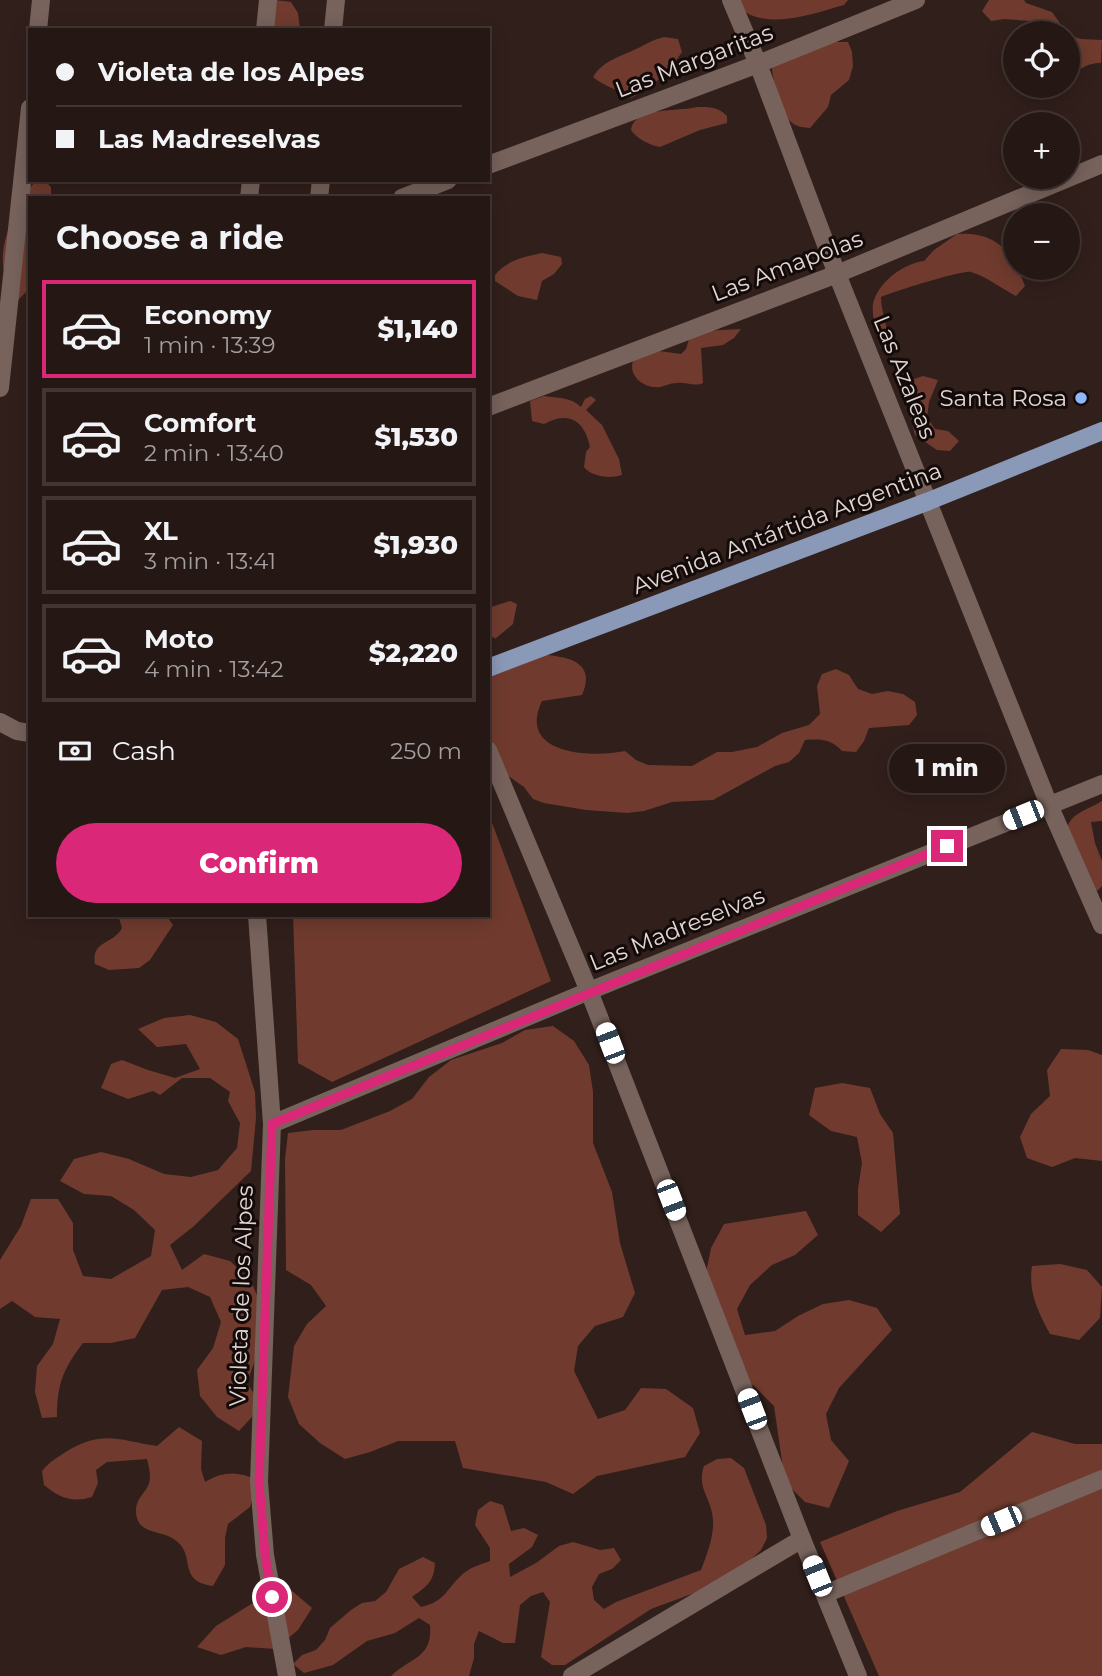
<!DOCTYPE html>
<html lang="en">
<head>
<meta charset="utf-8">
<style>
	:root { --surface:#251714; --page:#2d201d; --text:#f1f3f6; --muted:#a39fa0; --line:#423634; --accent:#db2777 }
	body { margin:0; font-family:Montserrat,sans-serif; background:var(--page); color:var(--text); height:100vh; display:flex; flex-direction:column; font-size:26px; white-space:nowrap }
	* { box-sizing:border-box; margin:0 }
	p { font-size:23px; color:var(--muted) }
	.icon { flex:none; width:38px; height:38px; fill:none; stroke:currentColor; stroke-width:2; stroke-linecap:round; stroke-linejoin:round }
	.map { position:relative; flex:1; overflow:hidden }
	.drawer { position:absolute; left:28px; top:196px; width:462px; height:721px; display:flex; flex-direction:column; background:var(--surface); border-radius:0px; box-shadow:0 4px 18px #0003,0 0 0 2px var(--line) }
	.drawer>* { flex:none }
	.top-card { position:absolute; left:28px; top:28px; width:462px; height:154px; border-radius:0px; box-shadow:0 4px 18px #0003,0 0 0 2px var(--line); display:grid; align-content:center; height:154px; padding:0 28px; background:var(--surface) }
	.buttons { position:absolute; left:1003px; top:21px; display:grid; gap:14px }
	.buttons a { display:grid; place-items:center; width:77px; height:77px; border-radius:50%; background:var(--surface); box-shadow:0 4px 18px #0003,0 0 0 2px var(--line); font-size:35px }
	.end { position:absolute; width:32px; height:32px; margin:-16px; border:9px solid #db2777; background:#fff; box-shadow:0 0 0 4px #fff }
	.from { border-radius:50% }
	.bubble { position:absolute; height:49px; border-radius:24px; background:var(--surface); box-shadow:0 4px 18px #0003,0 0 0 2px var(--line); font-size:23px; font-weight:800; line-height:49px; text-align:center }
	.car { position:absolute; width:21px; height:42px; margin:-21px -10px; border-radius:9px; box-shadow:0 0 5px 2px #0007; background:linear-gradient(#fff 24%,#345 0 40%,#fff 0 76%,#345 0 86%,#fff 0) }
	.top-card b { display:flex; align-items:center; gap:24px; height:66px; font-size:26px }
	.top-card b+b { border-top:2px solid var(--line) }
	.top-card i { width:18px; height:18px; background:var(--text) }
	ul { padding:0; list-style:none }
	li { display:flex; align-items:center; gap:21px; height:98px; margin:0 14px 10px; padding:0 14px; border:4px solid var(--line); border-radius:0px }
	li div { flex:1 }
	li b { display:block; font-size:26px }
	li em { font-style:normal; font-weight:800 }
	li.selected { border-color:var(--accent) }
	li>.icon { width:63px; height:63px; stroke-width:1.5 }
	h2 { padding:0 28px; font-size:32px; line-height:84px }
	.pay { display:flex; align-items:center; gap:18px; height:77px; padding:0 28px; font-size:26px }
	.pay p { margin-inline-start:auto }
	.button { display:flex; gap:14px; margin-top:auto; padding:14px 28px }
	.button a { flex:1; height:80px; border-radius:42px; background:var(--accent); color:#fff; font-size:28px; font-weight:800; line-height:80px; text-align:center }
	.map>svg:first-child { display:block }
	.green { fill:#703b2e }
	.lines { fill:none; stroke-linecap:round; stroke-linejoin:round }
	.minor { stroke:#77625c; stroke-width:18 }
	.major { stroke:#8b99b8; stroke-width:18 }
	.route { stroke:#db2777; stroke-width:9 }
	.poi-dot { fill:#8db9fc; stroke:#130b09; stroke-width:2.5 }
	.labels { text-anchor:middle; stroke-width:6; stroke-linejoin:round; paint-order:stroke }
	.street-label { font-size:23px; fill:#e3d6d3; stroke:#130b09 }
	.poi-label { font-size:23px; fill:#e3d6d3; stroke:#130b09; text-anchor:end }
</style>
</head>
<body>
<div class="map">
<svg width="1102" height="1676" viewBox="0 0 1102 1676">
	<rect width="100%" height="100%" fill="#311f1b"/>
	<g class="green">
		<polygon points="275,0 291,2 298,13 300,30 263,30"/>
		<path d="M732,0H848L844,5C811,14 758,35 732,0Z"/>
		<polygon points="989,0 1024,0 1026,3 1052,12 1067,33 1038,33 1030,21 1004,19 991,21 982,11"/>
		<path d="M1068,35L1081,39L1102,40L1101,63C1085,63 1082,70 1068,75Z"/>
		<path d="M664,37L678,39L682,52C668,73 654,86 631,98C618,89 605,87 593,77C603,61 617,58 634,50C645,45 652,40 664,37Z"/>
		<path d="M833,42H848L852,52L853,66L849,80L831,95L828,107L810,128C802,127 796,127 790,121C783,115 772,79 772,68L780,58Z"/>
		<path d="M697,107C709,107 717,106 727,116V123L700,130L660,147C651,146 636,138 631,130C634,106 678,112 697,107Z"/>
		<path d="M38,180H44L51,187V198H30V288L18,300C12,289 4,278 3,265C0,241 19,194 38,180Z"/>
		<path d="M957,234C998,232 1012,252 1025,286L1016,296C1002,289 986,276 971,272C962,270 893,292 881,297C881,314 888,320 886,336L875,328C874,319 871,308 874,300C881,280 905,263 924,261L934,250Z"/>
		<path d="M542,253L561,257L562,264L554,274L542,281L537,300L518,296L495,281V275C507,260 524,257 542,253Z"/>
		<path d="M741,329L734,338L723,345L701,348L703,383C695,387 686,382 676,383C670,383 666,386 660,387C645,389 628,377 633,361L638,357L659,351L681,354L686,349L690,336L702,331Z"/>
		<path d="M923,376L938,380L929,402L927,417L935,429L948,431L959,441L950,451L937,450L915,435C910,415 907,400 911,380Z"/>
		<path d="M544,396C557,398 571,397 581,407L585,399L591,396L596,400L586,410L602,425L619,459L622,475C610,479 592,477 584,467L586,452L590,447C585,421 569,410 544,424L532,421L530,401Z"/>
		<polygon points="510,601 517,604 513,624 495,639 494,637 488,639 488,608"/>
		<path d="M534,654C562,656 598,658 582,695L542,701C516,755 592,758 625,751L636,760L648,765L692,766L717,752H732L757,747L782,733L809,725L820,714L817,686L822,674L836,669L849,675L858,689L872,694L888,691L903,694L915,702L917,715L909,725L869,728L864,741L856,752L842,751C831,739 821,739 805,740L799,753L789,762L775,766L713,800L672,802L644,811L627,813L586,810L544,803L533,799L524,787L501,771L488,756V674Z"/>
		<path d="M1102,801V821L1091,822L1095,843L1102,861V886L1096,892L1065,834C1070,812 1084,812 1102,801Z"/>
		<polygon points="488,812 551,981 332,1082 298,1063 293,915 488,915"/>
		<path d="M118,915H169L168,918L173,925L150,960L139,968L109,970L95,964C91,940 113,945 122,928Z"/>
		<path d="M190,1015L216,1022L238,1039L255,1092L256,1118L251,1171L194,1226L170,1245L182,1270L204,1254L230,1261L251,1281L262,1308L256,1357L247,1383L262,1406L239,1431L217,1417L200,1396L197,1370L213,1348L221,1322L210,1297L188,1287L162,1290L135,1338L111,1343H83C63,1369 57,1384 57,1417L42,1418L35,1392L37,1366L53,1344L60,1319L35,1317L12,1301L0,1309V1260L21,1226L31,1199H58L73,1223V1250L83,1276L111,1279L151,1256L155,1230L134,1210L111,1196L84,1194L60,1181L74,1159L101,1152L129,1159L164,1174L191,1177L218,1170L237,1148L240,1123L228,1101L230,1092L210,1078H182L160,1095L153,1091L128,1099L101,1088L111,1064L122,1060L148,1070L175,1078L200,1069L186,1044L157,1047L138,1029L164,1018Z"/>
		<polygon points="553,1026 574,1041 589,1065 593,1092 593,1143 612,1192 620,1243 635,1293 623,1317 595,1326 578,1346 574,1371 598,1419 625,1410 641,1388 666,1389 693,1408 700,1433 685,1457 597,1476 573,1494 546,1482 463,1468 455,1441 398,1441 370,1452 345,1459 320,1443 299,1424 288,1397 294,1346 307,1324 326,1306 311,1285 286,1270 285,1159 288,1133 313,1130 341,1130 390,1111 412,1099 429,1077 451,1060 502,1043 525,1030"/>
		<polygon points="1061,1049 1088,1050 1102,1055 1102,1161 1075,1158 1052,1167 1027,1158 1020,1137 1031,1114 1050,1096 1047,1070"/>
		<polygon points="842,1083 870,1088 880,1114 893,1133 900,1214 881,1232 858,1215 858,1189 862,1163 857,1137 831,1131 809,1115 815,1088"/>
		<polygon points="806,1211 818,1235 795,1255 772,1265 750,1285 737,1309 745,1335 775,1331 798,1316 823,1304 849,1300 877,1308 892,1330 839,1388 826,1414 831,1440 849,1461 829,1508 805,1502 785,1482 774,1406 755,1387 734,1372 706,1273 711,1248 724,1224"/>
		<path d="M1060,1264L1087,1270L1102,1287L1100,1318L1079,1340L1050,1334C1038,1312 1028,1292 1032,1266Z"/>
		<path d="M179,1427L202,1441L201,1469L205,1482C224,1471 239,1471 258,1481L250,1507L228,1524L225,1538V1565L213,1586C176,1581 197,1555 175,1540C161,1529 136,1536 136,1510C136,1499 144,1494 148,1486C152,1478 149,1467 147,1459L107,1462L96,1470L98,1483L92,1497C72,1503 60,1498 44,1485L42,1471C50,1461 57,1458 67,1451C103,1430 118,1440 157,1446Z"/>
		<polygon points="1032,1432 1075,1444 1102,1444 1102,1676 879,1676 820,1542 897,1511 960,1492"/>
		<path d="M731,1458L744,1468L766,1525L767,1538L761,1550L741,1569L716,1585L651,1609L565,1665H552L541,1657L550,1602L543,1592L531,1596L520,1605L515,1643H503L479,1631L474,1644V1658L469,1676H391C411,1657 433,1658 430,1625L419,1618L395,1633L367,1641L333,1665L304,1673L293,1664L302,1655L316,1650L325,1640L330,1628L351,1610L362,1603L375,1601L386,1592L399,1569L423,1557L435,1563C434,1582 427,1586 412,1597L421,1607C447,1601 446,1588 464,1573C471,1567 482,1564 490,1561V1548L475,1525L478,1510L490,1501L503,1505L511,1531L524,1528L538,1535L532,1547L509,1564L510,1577L536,1563L559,1546L573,1542L600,1550L614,1548L621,1560L612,1569L599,1574L592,1587L594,1600L604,1609L616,1602L701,1570C707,1554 714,1537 713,1520C712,1498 696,1489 704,1466L717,1459Z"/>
		<polygon points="291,1590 312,1608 298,1630 275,1649 246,1647 221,1655 197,1647 216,1626 264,1596"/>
	</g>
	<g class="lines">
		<g class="minor">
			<polyline points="731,0 758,64 837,274 1049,805 1102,925"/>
			<polyline points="38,30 41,0"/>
			<polyline points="265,30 268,0"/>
			<polyline points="333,30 336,0"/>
			<polyline points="488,165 758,64 916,0"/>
			<polyline points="249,198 251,180"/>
			<polyline points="319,198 321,180"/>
			<polyline points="402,198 448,180"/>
			<polyline points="0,388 30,108"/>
			<polyline points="488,407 837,274 1102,164"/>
			<polyline points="0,722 17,731 30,733"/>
			<polyline points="488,750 589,991 802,1539 858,1676"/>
			<polyline points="257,915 272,1124 259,1482 265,1555 287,1676"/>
			<polyline points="272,1124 589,991 1102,784"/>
			<polyline points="825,1594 1102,1479"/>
			<polyline points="572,1676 802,1539"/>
		</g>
		<polyline class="major" points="488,668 929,501 1102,431"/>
	</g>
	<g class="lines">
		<polyline class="route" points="272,1597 265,1555 259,1482 272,1124 947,846"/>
	</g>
	<circle class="poi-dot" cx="1081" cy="398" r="7"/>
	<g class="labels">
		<g class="street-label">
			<text transform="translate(694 61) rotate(-21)" y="8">Las Margaritas</text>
			<text transform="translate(787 266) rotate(-21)" y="8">Las Amapolas</text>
			<text transform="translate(905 377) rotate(68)" y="8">Las Azaleas</text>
			<text transform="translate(787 528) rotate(-21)" y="8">Avenida Antártida Argentina</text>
			<text transform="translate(677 929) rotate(-22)" y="8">Las Madreselvas</text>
			<text transform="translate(241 1296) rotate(-88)" y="8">Violeta de los Alpes</text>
		</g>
		<g class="poi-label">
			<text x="1067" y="406">Santa Rosa</text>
		</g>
	</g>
</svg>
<div class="buttons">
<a><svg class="icon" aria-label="locate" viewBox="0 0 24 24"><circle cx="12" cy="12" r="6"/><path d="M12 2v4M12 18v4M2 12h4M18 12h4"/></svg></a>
<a>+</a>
<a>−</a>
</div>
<i class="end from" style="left:272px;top:1597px"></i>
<i class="end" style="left:947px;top:846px"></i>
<div class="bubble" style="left:889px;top:744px;width:116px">1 min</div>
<i class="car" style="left:1023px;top:815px;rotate:248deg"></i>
<i class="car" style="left:610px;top:1043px;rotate:339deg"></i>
<i class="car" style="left:671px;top:1200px;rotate:159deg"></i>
<i class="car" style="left:752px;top:1409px;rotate:339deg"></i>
<i class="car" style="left:1001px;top:1521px;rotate:247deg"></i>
<i class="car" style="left:817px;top:1576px;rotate:338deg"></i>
<div class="top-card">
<b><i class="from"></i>Violeta de los Alpes</b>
<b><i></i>Las Madreselvas</b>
</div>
<section class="drawer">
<h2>Choose a ride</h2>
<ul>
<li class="selected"><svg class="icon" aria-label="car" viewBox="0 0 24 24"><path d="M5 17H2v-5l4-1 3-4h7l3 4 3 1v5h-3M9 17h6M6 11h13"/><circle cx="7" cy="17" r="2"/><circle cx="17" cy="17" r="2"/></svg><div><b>Economy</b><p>1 min · 13:39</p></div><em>$1,140</em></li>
<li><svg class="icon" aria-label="car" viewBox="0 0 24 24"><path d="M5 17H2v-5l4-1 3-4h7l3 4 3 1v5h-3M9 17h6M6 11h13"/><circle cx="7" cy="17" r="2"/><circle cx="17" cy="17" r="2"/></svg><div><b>Comfort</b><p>2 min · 13:40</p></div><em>$1,530</em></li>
<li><svg class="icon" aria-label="car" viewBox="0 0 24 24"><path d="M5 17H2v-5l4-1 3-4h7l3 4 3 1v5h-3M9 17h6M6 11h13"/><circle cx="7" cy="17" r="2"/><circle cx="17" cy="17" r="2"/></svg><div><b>XL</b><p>3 min · 13:41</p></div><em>$1,930</em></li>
<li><svg class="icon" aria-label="car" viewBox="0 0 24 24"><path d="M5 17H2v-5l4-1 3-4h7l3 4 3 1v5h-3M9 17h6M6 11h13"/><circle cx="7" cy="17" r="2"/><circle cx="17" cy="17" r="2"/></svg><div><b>Moto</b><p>4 min · 13:42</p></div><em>$2,220</em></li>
</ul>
<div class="pay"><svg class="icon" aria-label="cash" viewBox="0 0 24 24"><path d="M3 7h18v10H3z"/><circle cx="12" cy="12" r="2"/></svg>Cash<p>250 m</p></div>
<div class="button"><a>Confirm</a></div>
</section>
</div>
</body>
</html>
